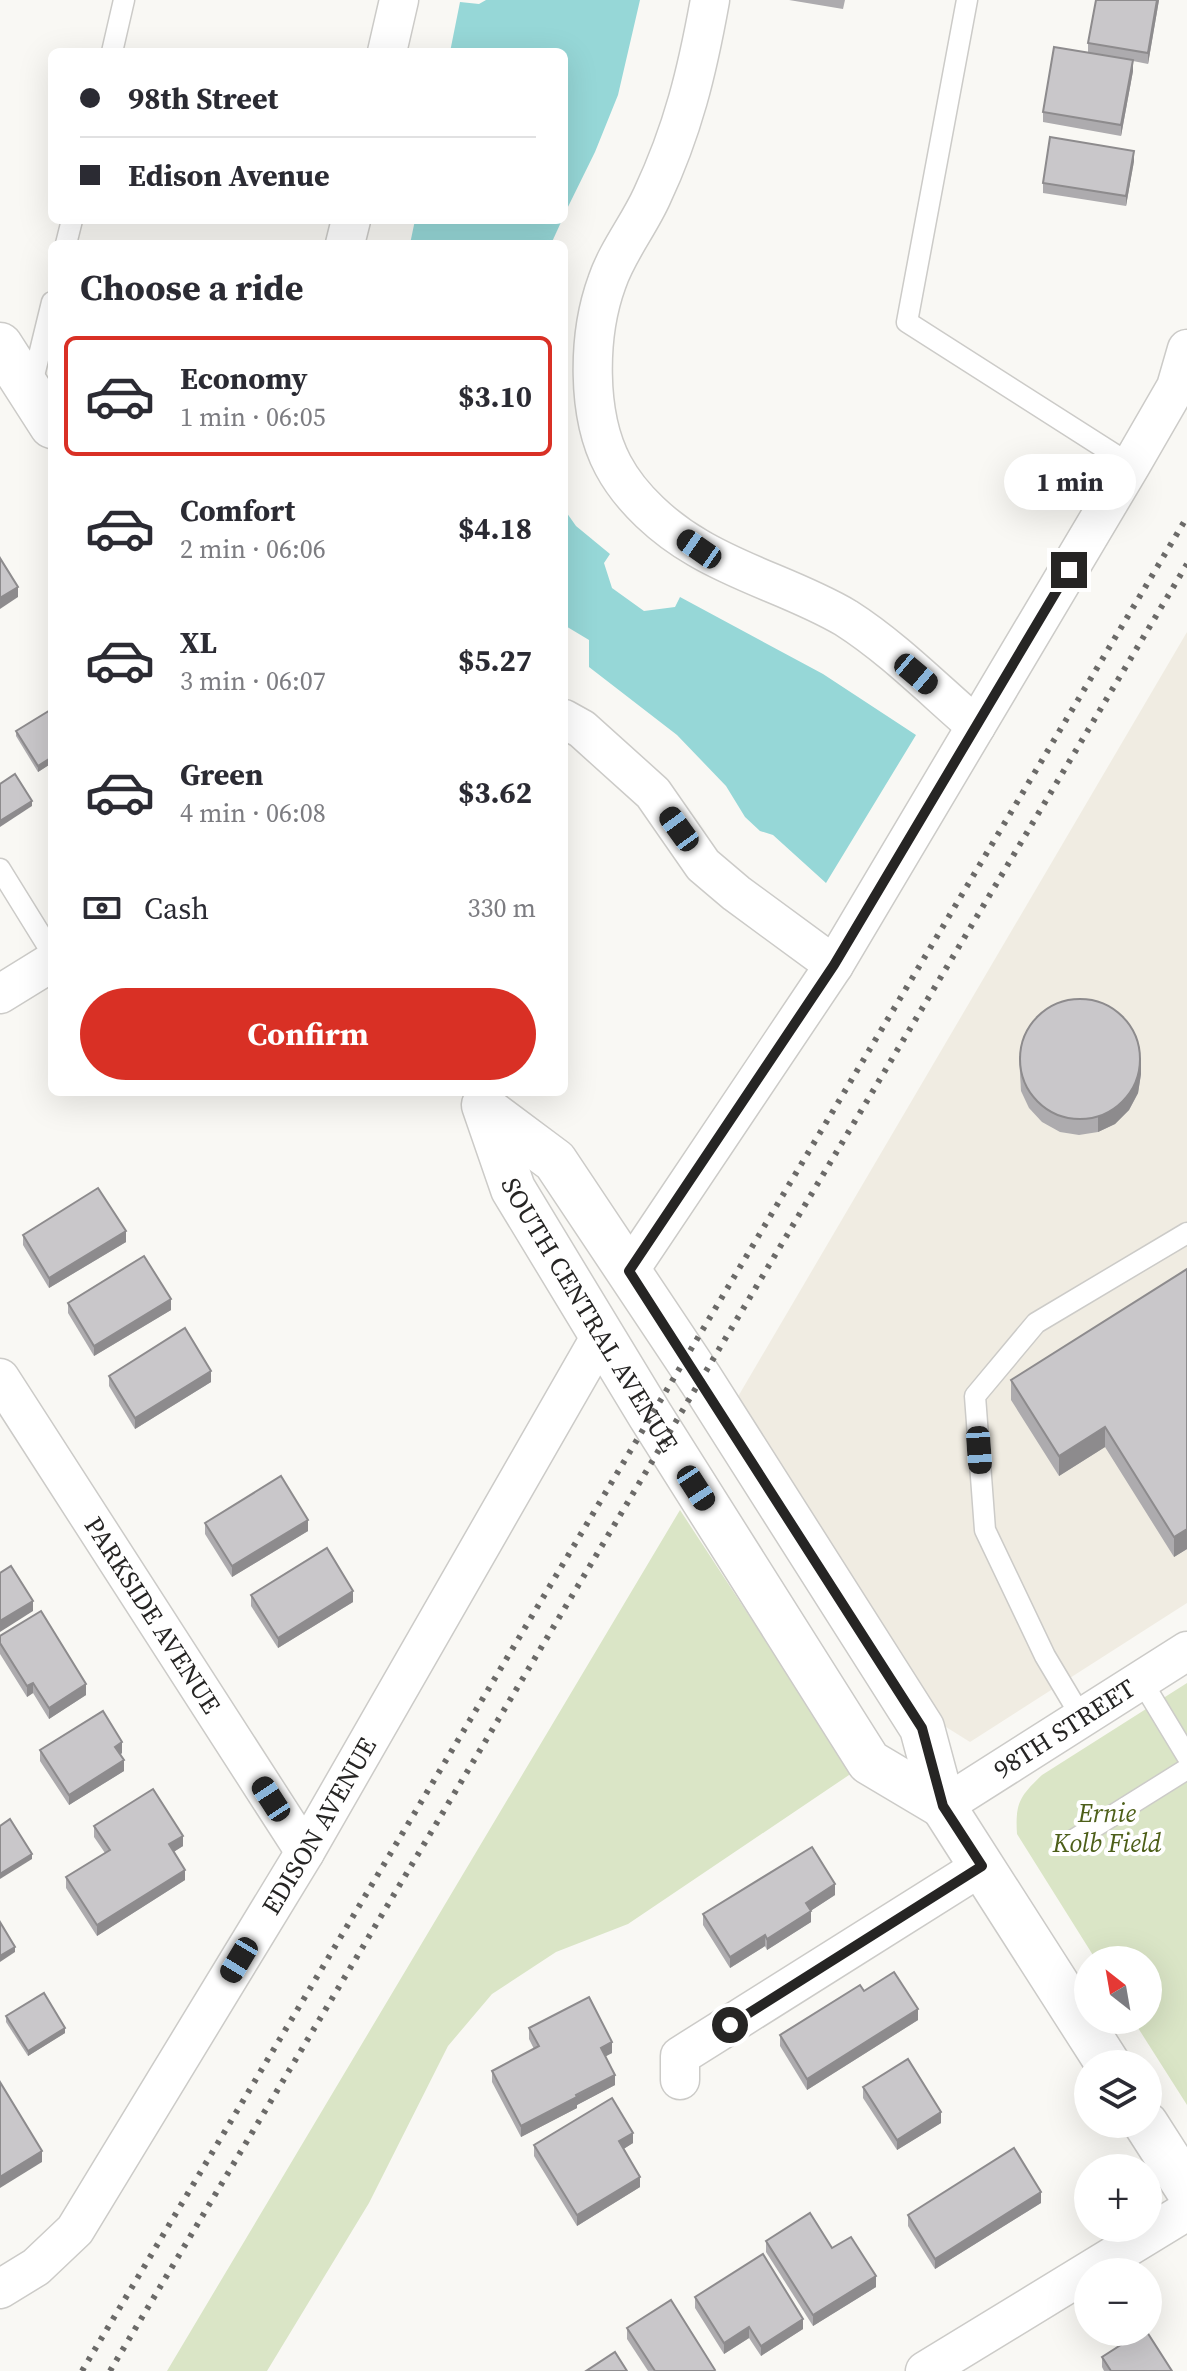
<!DOCTYPE html>
<html lang="en">
<head>
<meta charset="utf-8">
<style>
	:root { --surface:#fff; --page:#f2f2f3; --text:#2b2b33; --muted:#7c7c81; --line:#e1e1e2; --accent:#d93025 }
	body { margin:0; font-family:"Source Serif 4",serif; background:var(--page); color:var(--text); height:100vh; display:flex; flex-direction:column; font-size:30px; white-space:nowrap }
	* { box-sizing:border-box; margin:0 }
	p { font-size:26px; color:var(--muted) }
	.icon { flex:none; width:44px; height:44px; fill:none; stroke:currentColor; stroke-width:2; stroke-linecap:round; stroke-linejoin:round }
	.map { position:relative; flex:1; overflow:hidden }
	.panel { position:absolute; left:48px; top:240px; width:520px; height:856px; display:flex; flex-direction:column; background:var(--surface); border-radius:12px; box-shadow:0 8px 32px #0002 }
	.panel>* { flex:none }
	.guide { position:absolute; left:48px; top:48px; width:520px; height:176px; border-radius:12px; box-shadow:0 8px 32px #0002; display:grid; align-content:center; height:176px; padding:0 32px; background:var(--surface) }
	.needle { width:52px; rotate:329deg }
	.buttons { position:absolute; left:1074px; top:1946px; display:grid; gap:16px }
	.buttons a { display:grid; place-items:center; width:88px; height:88px; border-radius:50%; background:var(--surface); box-shadow:0 8px 32px #0002; font-size:40px }
	.end { position:absolute; width:36px; height:36px; margin:-18px; border:10px solid #262524; background:#fff; box-shadow:0 0 0 4px #fff }
	.from { border-radius:50% }
	.bubble { position:absolute; height:56px; border-radius:28px; background:var(--surface); box-shadow:0 8px 32px #0002; font-size:26px; font-weight:700; line-height:56px; text-align:center }
	.car { position:absolute; width:24px; height:48px; margin:-24px -12px; border-radius:10px; box-shadow:0 0 6px 2px #0007; background:linear-gradient(#222 24%,#8ab4d8 0 40%,#222 0 76%,#8ab4d8 0 86%,#222 0) }
	.guide b { display:flex; align-items:center; gap:28px; height:76px; font-size:30px }
	.guide b+b { border-top:2px solid var(--line) }
	.guide i { width:20px; height:20px; background:var(--text) }
	ul { padding:0; list-style:none }
	li { display:flex; align-items:center; gap:24px; height:120px; margin:0 16px 12px; padding:0 16px; border:4px solid transparent; border-radius:12px }
	li div { flex:1 }
	li b { display:block; font-size:30px }
	li em { font-style:normal; font-weight:700 }
	li.active { border-color:var(--accent) }
	li>.icon { width:72px; height:72px; stroke-width:1.5 }
	h2 { padding:0 32px; font-size:36px; line-height:96px }
	.pay { display:flex; align-items:center; gap:20px; height:88px; padding:0 32px; font-size:30px }
	.pay p { margin-inline-start:auto }
	.cta { display:flex; gap:16px; margin-top:auto; padding:16px 32px }
	.cta a { flex:1; height:92px; border-radius:48px; background:var(--accent); color:#fff; font-size:32px; font-weight:700; line-height:92px; text-align:center }
	.map>svg:first-child { display:block }
	.built { fill:#f0ece2 }
	.green { fill:#dae5c6 }
	.water { fill:#96d7d7 }
	.lines { fill:none; stroke-linecap:round; stroke-linejoin:round }
	.lane-casing { stroke:#cccbc8; stroke-width:23 }
	.street-casing { stroke:#cccbc8; stroke-width:41 }
	.secondary-casing { stroke:#cccbc8; stroke-width:47 }
	.lane { stroke:#fff; stroke-width:20 }
	.street { stroke:#fff; stroke-width:38 }
	.secondary { stroke:#fff; stroke-width:44 }
	.rail { stroke:#6b6a68; stroke-width:6; stroke-dasharray:4 8; stroke-linecap:butt }
	.wall { fill:#adabae }
	.shaded-wall { fill:#8d8b8d }
	.building { fill:#c9c7ca; stroke:#8d8b8d; stroke-width:2 }
	.route { stroke:#262524; stroke-width:10 }
	.labels { text-anchor:middle; stroke-width:8; stroke-linejoin:round; paint-order:stroke }
	.street-label { font-size:26px; fill:#262524; stroke:#fff }
	.park-label { font-size:26px; font-style:italic; fill:#4d5f19; stroke:#fff }
</style>
</head>
<body>
<div class="map">
<svg width="1187" height="2371" viewBox="0 0 1187 2371">
	<rect width="100%" height="100%" fill="#f9f8f4"/>
	<polygon class="built" points="1187,632 1187,1603 970,1742 938,1722 736,1400"/>
	<g class="green">
		<polygon points="680,1510 852,1773 628,1924 556,1952 492,1994 448,2046 369,2203 267,2371 167,2371"/>
		<path d="M1187,1683V2105L1133,2020H1148V1960H1096L1017,1834C1015,1803 1020,1796 1042,1775Z"/>
	</g>
	<g class="water">
		<polygon points="486,0 640,0 618,95 595,152 564,215 564,52 450,52 460,2 479,4"/>
		<polygon points="415,220 562,220 551,244 410,244"/>
		<polygon points="564,509 576,526 610,554 604,563 612,588 644,611 675,607 680,597 823,674 916,735 826,883 773,835 760,831 745,817 726,786 677,735 589,667 589,640 564,625"/>
	</g>
	<g class="lines">
		<defs>
			<g id="lane">
				<polyline points="967,0 907,322 1131,465"/>
				<polyline points="112,52 124,0"/>
				<polyline points="66,244 72,220"/>
				<polyline points="31,388 52,302"/>
				<polyline points="0,869 52,953"/>
				<polyline points="1141,1680 1187,1756"/>
				<polyline points="1082,1718 1045,1656 985,1530 975,1396 1036,1323 1187,1233"/>
				<polyline points="1067,1844 1187,1769"/>
			</g>
			<g id="street">
				<path d="M710,0C697,72 683,130 652,196C639,225 617,252 607,282C588,334 586,414 613,465C631,499 665,529 698,548C745,576 799,590 846,618C893,648 934,690 976,726"/>
				<polyline points="387,52 399,0"/>
				<polyline points="345,244 351,220"/>
				<polyline points="564,719 582,729 653,793 703,865 736,893 834,965"/>
				<polyline points="0,994 52,962"/>
				<polyline points="629,1271 834,965 1131,465 1176,387 1187,349"/>
				<path id="s1" d="M0,1378L305,1852"/>
				<path id="s2" d="M943,1806L1187,1651"/>
				<polyline points="680,2080 680,2056 982,1866"/>
				<path id="s3" d="M0,2289L36,2267L75,2230L305,1852L602,1334"/>
				<polyline points="925,2371 1187,2211"/>
			</g>
			<g id="secondary">
				<polyline points="0,345 52,426"/>
				<path id="s4" d="M484,1105L513,1189L650,1415L869,1762L943,1806"/>
				<polyline points="488,1111 555,1161 701,1380 922,1728 943,1806 1108,2064"/>
				<polyline points="1146,2124 1187,2188"/>
			</g>
		</defs>
		<use href="#lane" class="lane-casing"/>
		<use href="#street" class="street-casing"/>
		<use href="#secondary" class="secondary-casing"/>
		<use href="#lane" class="lane"/>
		<use href="#street" class="street"/>
		<use href="#secondary" class="secondary"/>
		<g class="rail">
			<polyline points="82,2371 1187,517"/>
			<polyline points="110,2371 1187,564"/>
		</g>
	</g>
	<g class="wall">
		<polygon points="789,0 845,0 843,9"/>
		<polygon points="1096,0 1159,0 1148,64 1133,61 1133,71 1121,136 1043,122 1043,112 1088,53 1088,43"/>
		<polygon points="1134,161 1126,206 1043,193 1043,183"/>
		<polygon points="52,709 52,763 38,772 16,736 16,731"/>
		<polygon points="1019,1056 1141,1074 1138,1093 1129,1110 1115,1124 1098,1132 1079,1135 1060,1132 1042,1122 1029,1108 1021,1091"/>
		<polygon points="23,1235 126,1242 49,1288 23,1245"/>
		<polygon points="1187,1269 1187,1549 1174,1557 1105,1447 1059,1476 1011,1400 1011,1380"/>
		<polygon points="68,1303 171,1310 94,1356 68,1313"/>
		<polygon points="109,1376 211,1382 135,1429 109,1386"/>
		<polygon points="205,1523 308,1531 232,1577 205,1534"/>
		<polygon points="251,1595 353,1602 278,1648 251,1606"/>
		<polygon points="0,1636 86,1695 49,1719 33,1693 27,1697 0,1654"/>
		<polygon points="40,1750 122,1753 120,1755 124,1771 69,1805 40,1761"/>
		<polygon points="94,1826 183,1846 173,1852 185,1880 97,1936 66,1888 66,1877 105,1853 94,1837"/>
		<polygon points="835,1895 810,1911 811,1922 767,1950 765,1946 730,1968 703,1925 703,1914"/>
		<polygon points="864,1991 918,2020 807,2090 780,2046 780,2035"/>
		<polygon points="6,2016 65,2033 28,2056 6,2022"/>
		<polygon points="529,2028 612,2053 605,2056 615,2085 577,2105 577,2108 521,2137 492,2082 492,2071 534,2049 529,2039"/>
		<polygon points="863,2087 941,2123 897,2150 863,2098"/>
		<polygon points="633,2143 623,2149 640,2187 577,2226 534,2156 534,2145"/>
		<polygon points="1041,2203 935,2269 908,2226 908,2215"/>
		<polygon points="766,2241 832,2248 876,2287 813,2326 766,2252"/>
		<polygon points="695,2297 803,2329 761,2356 749,2338 724,2354 695,2308"/>
		<polygon points="627,2328 715,2371 648,2371 627,2339"/>
		<polygon points="1102,2357 1172,2371 1104,2371 1102,2367"/>
	</g>
	<g class="shaded-wall">
		<polygon points="1157,0 1159,0 1148,64 1148,53"/>
		<polygon points="1133,60 1133,71 1121,136 1121,125"/>
		<polygon points="1134,151 1134,161 1126,206 1126,196"/>
		<polygon points="18,587 18,597 0,609 0,598"/>
		<polygon points="52,757 52,763 38,772 38,766"/>
		<polygon points="32,801 32,806 0,827 0,821"/>
		<polygon points="1141,1058 1141,1074 1138,1093 1129,1110 1115,1124 1098,1132 1098,1117"/>
		<polygon points="126,1231 126,1242 49,1288 49,1278"/>
		<polygon points="171,1299 171,1310 94,1356 94,1346"/>
		<polygon points="211,1371 211,1382 135,1429 135,1418"/>
		<polygon points="1105,1427 1105,1447 1059,1476 1059,1456"/>
		<polygon points="308,1520 308,1531 232,1577 232,1566"/>
		<polygon points="1187,1529 1187,1549 1174,1557 1174,1537"/>
		<polygon points="353,1591 353,1602 278,1648 278,1638"/>
		<polygon points="33,1601 33,1611 0,1632 0,1621"/>
		<polygon points="33,1683 33,1693 27,1697 27,1686"/>
		<polygon points="86,1684 86,1695 49,1719 49,1708"/>
		<polygon points="122,1742 122,1753 115,1758 115,1747"/>
		<polygon points="124,1760 124,1771 69,1805 69,1795"/>
		<polygon points="183,1836 183,1846 169,1855 169,1844"/>
		<polygon points="32,1854 32,1859 0,1879 0,1874"/>
		<polygon points="185,1870 185,1880 97,1936 97,1925"/>
		<polygon points="835,1884 835,1895 806,1914 806,1903"/>
		<polygon points="811,1911 811,1922 767,1950 767,1939"/>
		<polygon points="765,1935 765,1946 730,1968 730,1957"/>
		<polygon points="15,1947 15,1952 0,1962 0,1956"/>
		<polygon points="918,2009 918,2020 807,2090 807,2079"/>
		<polygon points="65,2028 65,2033 28,2056 28,2051"/>
		<polygon points="612,2042 612,2053 601,2059 601,2048"/>
		<polygon points="615,2075 615,2085 577,2105 577,2108 521,2137 521,2126"/>
		<polygon points="941,2112 941,2123 897,2150 897,2140"/>
		<polygon points="633,2133 633,2143 619,2152 619,2141"/>
		<polygon points="42,2151 42,2162 0,2188 0,2177"/>
		<polygon points="640,2177 640,2187 577,2226 577,2215"/>
		<polygon points="1041,2192 1041,2203 935,2269 935,2259"/>
		<polygon points="876,2276 876,2287 813,2326 813,2315"/>
		<polygon points="803,2319 803,2329 761,2356 761,2346"/>
		<polygon points="749,2327 749,2338 724,2354 724,2343"/>
	</g>
	<g class="building">
		<polygon points="1096,0 1157,0 1148,53 1088,43"/>
		<polygon points="1054,47 1133,60 1121,125 1043,112"/>
		<polygon points="1050,137 1134,151 1126,196 1043,183"/>
		<polygon points="0,558 18,587 0,598"/>
		<polygon points="52,709 52,757 38,766 16,731"/>
		<polygon points="15,774 32,801 0,821 0,784"/>
		<circle cx="1080" cy="1059" r="60"/>
		<polygon points="98,1188 126,1231 49,1278 23,1235"/>
		<polygon points="144,1256 171,1299 94,1346 68,1303"/>
		<polygon points="1187,1269 1187,1529 1174,1537 1105,1427 1059,1456 1011,1380"/>
		<polygon points="185,1328 211,1371 135,1418 109,1376"/>
		<polygon points="281,1476 308,1520 232,1566 205,1523"/>
		<polygon points="327,1548 353,1591 278,1638 251,1595"/>
		<polygon points="11,1566 33,1601 0,1621 0,1573"/>
		<polygon points="41,1611 86,1684 49,1708 33,1683 27,1686 0,1643 0,1636"/>
		<polygon points="103,1711 122,1742 115,1747 124,1760 69,1795 40,1750"/>
		<polygon points="153,1789 183,1836 169,1844 185,1870 97,1925 66,1877 110,1850 94,1826"/>
		<polygon points="10,1819 32,1854 0,1874 0,1826"/>
		<polygon points="812,1847 835,1884 806,1903 811,1911 767,1939 765,1935 730,1957 703,1914"/>
		<polygon points="0,1922 15,1947 0,1956"/>
		<polygon points="894,1972 918,2009 807,2079 780,2035 860,1985 864,1991"/>
		<polygon points="44,1993 65,2028 28,2051 6,2016"/>
		<polygon points="589,1997 612,2042 601,2048 615,2075 576,2095 577,2097 521,2126 492,2071 539,2046 529,2028"/>
		<polygon points="908,2059 941,2112 897,2140 863,2087"/>
		<polygon points="0,2082 42,2151 0,2177"/>
		<polygon points="612,2098 633,2133 619,2141 640,2177 577,2215 534,2145"/>
		<polygon points="1014,2148 1041,2192 935,2259 908,2215"/>
		<polygon points="810,2213 832,2248 851,2237 876,2276 813,2315 766,2241"/>
		<polygon points="763,2254 803,2319 761,2346 749,2327 724,2343 695,2297"/>
		<polygon points="671,2300 715,2370 714,2371 655,2371 627,2328"/>
		<polygon points="1141,2332 1147,2332 1172,2371 1111,2371 1102,2357"/>
		<polygon points="615,2352 627,2371 586,2371"/>
	</g>
	<g class="lines">
		<polyline class="route" points="730,2025 982,1866 943,1806 922,1728 629,1271 834,965 1069,570"/>
	</g>
	<g class="labels">
		<g class="street-label">
			<text dy="9" stroke="none"><textPath href="#s4" startOffset="236">SOUTH CENTRAL AVENUE</textPath></text>
			<text dy="9" stroke="none"><textPath href="#s1" startOffset="282">PARKSIDE AVENUE</textPath></text>
			<text dy="9" stroke="none"><textPath href="#s2" startOffset="144">98TH STREET</textPath></text>
			<text dy="9" stroke="none"><textPath href="#s3" startOffset="568">EDISON AVENUE</textPath></text>
		</g>
		<g class="park-label">
			<text x="1107" y="1822">Ernie<tspan x="1107" dy="30">Kolb Field</tspan></text>
		</g>
	</g>
</svg>
<div class="buttons">
<a><svg class="needle" viewBox="-14 -14 28 28"><path d="M0-13l5 13h-10z" fill="#e53935"/><path d="M0 13l5-13h-10z" fill="#7c7c81"/></svg></a>
<a><svg class="icon" aria-label="layers" viewBox="0 0 24 24"><path d="M12 4l9 5-9 5-9-5zM3 14l9 5 9-5"/></svg></a>
<a>+</a>
<a>−</a>
</div>
<i class="end from" style="left:730px;top:2025px"></i>
<i class="end" style="left:1069px;top:570px"></i>
<div class="bubble" style="left:1004px;top:454px;width:132px">1 min</div>
<i class="car" style="left:699px;top:549px;rotate:305deg"></i>
<i class="car" style="left:916px;top:674px;rotate:130deg"></i>
<i class="car" style="left:679px;top:829px;rotate:324deg"></i>
<i class="car" style="left:979px;top:1450px;rotate:176deg"></i>
<i class="car" style="left:696px;top:1488px;rotate:147deg"></i>
<i class="car" style="left:271px;top:1799px;rotate:327deg"></i>
<i class="car" style="left:239px;top:1960px;rotate:211deg"></i>
<div class="guide">
<b><i class="from"></i>98th Street</b>
<b><i></i>Edison Avenue</b>
</div>
<section class="panel">
<h2>Choose a ride</h2>
<ul>
<li class="active"><svg class="icon" aria-label="car" viewBox="0 0 24 24"><path d="M5 17H2v-5l4-1 3-4h7l3 4 3 1v5h-3M9 17h6M6 11h13"/><circle cx="7" cy="17" r="2"/><circle cx="17" cy="17" r="2"/></svg><div><b>Economy</b><p>1 min · 06:05</p></div><em>$3.10</em></li>
<li><svg class="icon" aria-label="car" viewBox="0 0 24 24"><path d="M5 17H2v-5l4-1 3-4h7l3 4 3 1v5h-3M9 17h6M6 11h13"/><circle cx="7" cy="17" r="2"/><circle cx="17" cy="17" r="2"/></svg><div><b>Comfort</b><p>2 min · 06:06</p></div><em>$4.18</em></li>
<li><svg class="icon" aria-label="car" viewBox="0 0 24 24"><path d="M5 17H2v-5l4-1 3-4h7l3 4 3 1v5h-3M9 17h6M6 11h13"/><circle cx="7" cy="17" r="2"/><circle cx="17" cy="17" r="2"/></svg><div><b>XL</b><p>3 min · 06:07</p></div><em>$5.27</em></li>
<li><svg class="icon" aria-label="car" viewBox="0 0 24 24"><path d="M5 17H2v-5l4-1 3-4h7l3 4 3 1v5h-3M9 17h6M6 11h13"/><circle cx="7" cy="17" r="2"/><circle cx="17" cy="17" r="2"/></svg><div><b>Green</b><p>4 min · 06:08</p></div><em>$3.62</em></li>
</ul>
<div class="pay"><svg class="icon" aria-label="cash" viewBox="0 0 24 24"><path d="M3 7h18v10H3z"/><circle cx="12" cy="12" r="2"/></svg>Cash<p>330 m</p></div>
<div class="cta"><a>Confirm</a></div>
</section>
</div>
</body>
</html>
